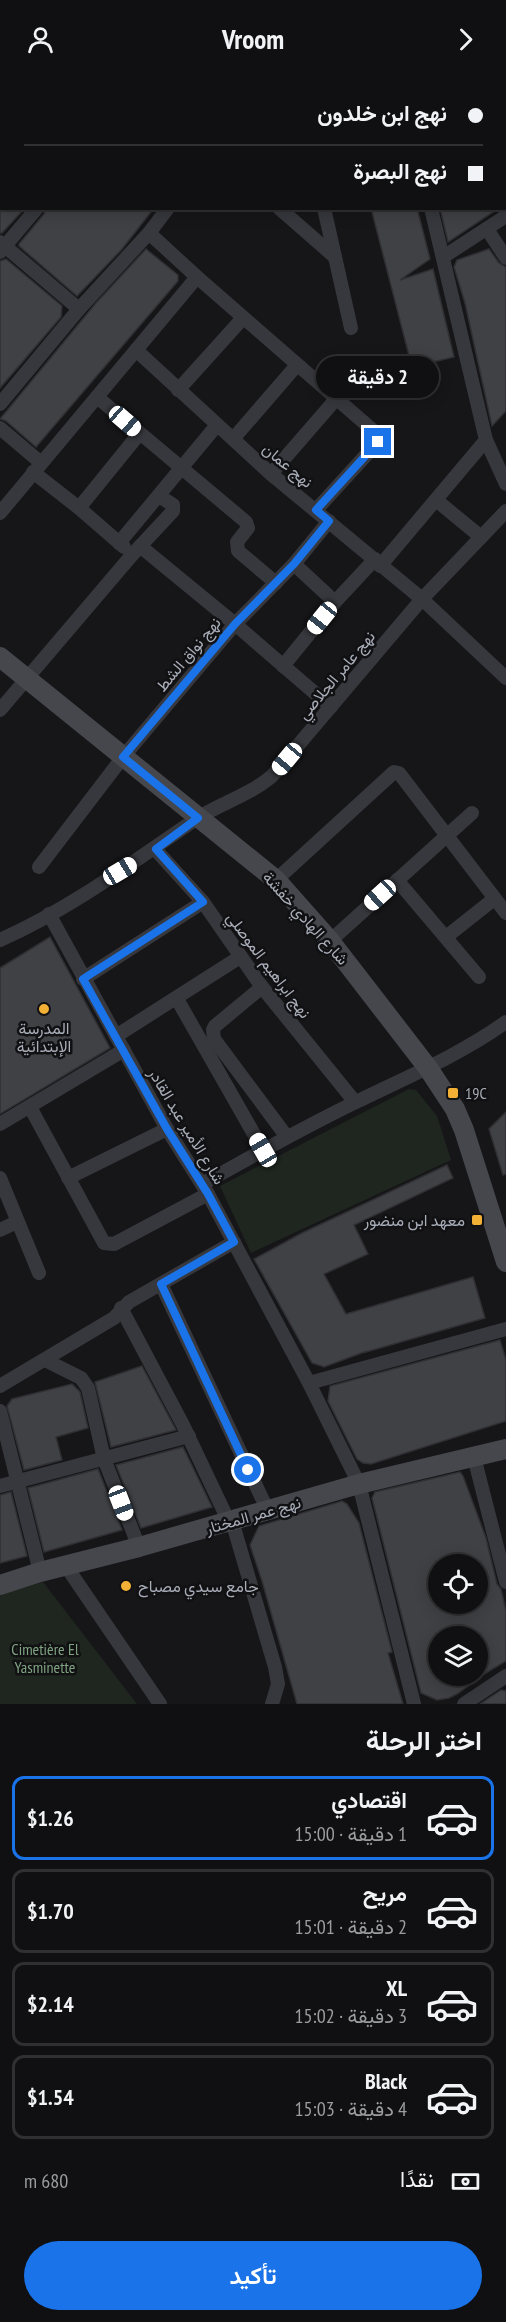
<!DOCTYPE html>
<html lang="ar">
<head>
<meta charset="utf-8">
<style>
	:root { --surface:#101012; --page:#19191b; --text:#f1f3f6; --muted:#9c9d9f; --line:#303032; --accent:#1a73e8 }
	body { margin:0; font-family:"PT Sans Narrow",Vazirmatn,sans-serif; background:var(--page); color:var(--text); direction:rtl; height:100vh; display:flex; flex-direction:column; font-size:22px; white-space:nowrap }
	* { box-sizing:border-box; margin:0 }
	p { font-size:20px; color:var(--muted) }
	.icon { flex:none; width:33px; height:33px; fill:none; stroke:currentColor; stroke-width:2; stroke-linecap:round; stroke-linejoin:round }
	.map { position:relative; height:1626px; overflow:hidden; direction:ltr }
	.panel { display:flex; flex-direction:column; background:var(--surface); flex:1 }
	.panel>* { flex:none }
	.top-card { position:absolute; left:0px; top:0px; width:507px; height:132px; box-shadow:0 3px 15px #0003,0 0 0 2px var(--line); direction:rtl; display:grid; align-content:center; height:132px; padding:0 24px; background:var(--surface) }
	.tools { position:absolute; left:428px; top:1476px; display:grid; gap:12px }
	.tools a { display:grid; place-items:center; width:60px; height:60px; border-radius:50%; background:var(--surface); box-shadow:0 3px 15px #0003,0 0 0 2px var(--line); font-size:30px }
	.end { position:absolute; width:27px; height:27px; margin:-14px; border:8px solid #1a73e8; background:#fff; box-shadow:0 0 0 3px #fff }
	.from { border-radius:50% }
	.bubble { position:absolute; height:42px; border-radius:21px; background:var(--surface); box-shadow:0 3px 15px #0003,0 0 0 2px var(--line); font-size:20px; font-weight:600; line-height:42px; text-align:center; direction:rtl }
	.car { position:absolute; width:18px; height:36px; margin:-18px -9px; border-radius:8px; box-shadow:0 0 4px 2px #0007; background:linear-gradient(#fff 24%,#345 0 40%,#fff 0 76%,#345 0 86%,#fff 0) }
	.top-card b { display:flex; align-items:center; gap:21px; height:57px; font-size:22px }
	.top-card b+b { border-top:2px solid var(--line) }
	.top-card i { width:15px; height:15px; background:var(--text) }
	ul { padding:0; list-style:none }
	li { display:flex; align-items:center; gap:18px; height:84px; margin:0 12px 9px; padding:0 12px; border:3px solid var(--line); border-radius:12px }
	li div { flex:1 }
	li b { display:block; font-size:22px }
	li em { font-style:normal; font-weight:600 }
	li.selected { border-color:var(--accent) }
	li>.icon { width:54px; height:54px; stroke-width:1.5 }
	h2 { padding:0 24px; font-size:27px; line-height:72px }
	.pay { display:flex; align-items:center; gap:15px; height:66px; padding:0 24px; font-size:22px }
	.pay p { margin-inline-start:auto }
	.action { display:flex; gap:12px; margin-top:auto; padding:12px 24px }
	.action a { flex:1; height:69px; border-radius:36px; background:var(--accent); color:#fff; font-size:24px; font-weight:600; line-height:69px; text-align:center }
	header { display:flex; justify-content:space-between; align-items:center; height:78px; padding:0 24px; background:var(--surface); font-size:27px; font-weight:600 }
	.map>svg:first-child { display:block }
	.green { fill:#1e261f }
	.building { fill:#404145; stroke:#303034; stroke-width:1.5; fill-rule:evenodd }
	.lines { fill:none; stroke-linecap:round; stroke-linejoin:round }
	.street { stroke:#37383d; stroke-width:14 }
	.secondary { stroke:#45474d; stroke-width:20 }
	.route { stroke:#1a73e8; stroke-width:8 }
	.poi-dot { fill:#f2b134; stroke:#111113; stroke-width:2 }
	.labels { text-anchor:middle; stroke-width:5; stroke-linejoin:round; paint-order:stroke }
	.street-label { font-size:16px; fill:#a8adb8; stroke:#111113 }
	.poi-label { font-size:16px; fill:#a8adb8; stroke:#111113; text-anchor:start }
	.park-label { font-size:16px; fill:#7fa381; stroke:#111113 }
</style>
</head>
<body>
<header><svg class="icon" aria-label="forward" viewBox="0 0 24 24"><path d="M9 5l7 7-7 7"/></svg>Vroom<svg class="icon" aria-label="person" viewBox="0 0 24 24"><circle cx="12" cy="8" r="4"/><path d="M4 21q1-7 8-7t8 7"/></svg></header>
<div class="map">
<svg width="506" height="1626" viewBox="0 0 506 1626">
	<rect width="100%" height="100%" fill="#161618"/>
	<g class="green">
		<polygon points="409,1011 416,1012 437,1038 451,1082 251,1175 220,1108"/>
		<polygon points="43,1504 137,1626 0,1626 0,1516"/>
	</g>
	<g class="building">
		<polygon points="0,130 25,130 2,155 0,155"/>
		<polygon points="46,130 154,130 122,171 77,218 19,168 19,166 44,136"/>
		<polygon points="371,130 417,130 430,181 400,202 433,191 454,279 412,289"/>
		<polygon points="440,130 499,130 448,164"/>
		<polygon points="146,171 178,197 178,203 36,369 6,343 0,341 96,225"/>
		<polygon points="489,171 499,185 506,189 506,333 492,348 465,225 454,189 457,182"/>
		<polygon points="6,181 62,228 61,239 0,310 0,183"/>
		<polygon points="50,859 110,970 0,1036 0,890"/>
		<polygon points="506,1034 506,1096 503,1097 489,1051"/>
		<polygon points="447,1087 453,1100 354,1147 368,1176 324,1196 346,1236 473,1199 485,1240 366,1274 367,1273 324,1289 312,1285 254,1181 302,1155"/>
		<polygon points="500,1262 506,1282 506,1343 371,1386 363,1385 357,1381 328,1323 330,1308"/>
		<polygon points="142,1288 176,1352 111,1369 95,1304"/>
		<polygon points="72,1306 80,1314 88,1350 56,1359 62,1382 24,1392 7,1328 12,1321"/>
		<polygon points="183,1369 212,1429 141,1450 116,1387"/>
		<polygon points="98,1391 122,1452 44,1474 28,1410"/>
		<path d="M460,1394L463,1398L486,1460L497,1506L501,1511L506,1533V1583L466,1607L468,1608L457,1616L449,1620L437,1622L421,1615L372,1420L375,1414ZM438,1486H477V1526H438ZM438,1558H477V1598H438Z"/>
		<polygon points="11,1414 27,1478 0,1485 0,1417"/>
		<polygon points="342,1423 347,1426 359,1445 392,1574 388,1575 403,1626 297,1626 262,1503 250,1467 259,1448"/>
		<polygon points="501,1612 506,1613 506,1626 480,1626"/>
	</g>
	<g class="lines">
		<g class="street">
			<polyline points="38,0 40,2"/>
			<polyline points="188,0 189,2"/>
			<polyline points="15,2 16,0"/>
			<polyline points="106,2 107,0"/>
			<polyline points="402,2 403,0"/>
			<polyline points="496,2 498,0"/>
			<polyline points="0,19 2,17"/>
			<polyline points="279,130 335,179"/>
			<polyline points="324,130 351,250"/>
			<polyline points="431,130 486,362 506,406"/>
			<polyline points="487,151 506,180"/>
			<polyline points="149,155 197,199 376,355 378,364 316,432"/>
			<polyline points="0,164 79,231"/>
			<polyline points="0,174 37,130"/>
			<polyline points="443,179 506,138"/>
			<polyline points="136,272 271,396 422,521 506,600"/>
			<polyline points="178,312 243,240"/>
			<polyline points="97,319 246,444 248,450 237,464 238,473 276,505"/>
			<polyline points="0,326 79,231 149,155 168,130"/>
			<polyline points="0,350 40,384"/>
			<polyline points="233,361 297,287"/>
			<polyline points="33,394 79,430 124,469"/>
			<polyline points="271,396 336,321"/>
			<polyline points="436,422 481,459"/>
			<polyline points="79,430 139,356"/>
			<polyline points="0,435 197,199"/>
			<polyline points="119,465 217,347"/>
			<polyline points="140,468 235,546 331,629"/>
			<polyline points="294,486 335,524"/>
			<polyline points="380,488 486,362"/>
			<polyline points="283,588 335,524 375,481"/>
			<polyline points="0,632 132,477 173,433 173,427 159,418"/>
			<polyline points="155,771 203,824 262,909 355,1024"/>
			<polyline points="39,789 123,679 235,546 294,486 329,443"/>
			<polyline points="276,802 394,694 399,695 506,835"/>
			<polyline points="397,802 479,899"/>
			<polyline points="49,836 167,1051 208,1116 309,1305 359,1406 414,1626"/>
			<polyline points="446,859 494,821"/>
			<path d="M0,862C70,831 133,784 196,741C221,725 250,717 272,698L422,521L506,433"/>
			<polyline points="330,863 472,735"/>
			<polyline points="83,901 203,824"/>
			<polyline points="262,909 215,948 213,952 214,961 287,1059"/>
			<polyline points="177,921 263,1072"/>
			<polyline points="116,958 240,879"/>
			<polyline points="30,1029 104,1165 114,1166 208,1116"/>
			<polyline points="0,1046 124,972"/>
			<polyline points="0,1100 39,1195"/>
			<polyline points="68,1100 167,1051"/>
			<path d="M202,1106C253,1078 304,1049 356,1024C407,999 460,977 506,944"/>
			<polyline points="0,1152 17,1144"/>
			<polyline points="161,1206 268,1433"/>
			<polyline points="121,1230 183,1347 229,1444"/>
			<polyline points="45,1282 81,1300 88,1310 104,1381 139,1469"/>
			<polyline points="309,1305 506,1251"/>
			<polyline points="0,1308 114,1240 129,1224 234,1164"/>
			<polyline points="0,1333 40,1494"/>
			<polyline points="474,1379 506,1504"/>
			<polyline points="0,1408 189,1358"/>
			<polyline points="232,1443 275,1589 278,1606 272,1626"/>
			<polyline points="66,1488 160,1626"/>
			<polyline points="464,1626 506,1598"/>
		</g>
		<g class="secondary">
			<polyline points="0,579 276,802 330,863 428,990 455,1031 464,1052 506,1184"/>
			<polyline points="0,1507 40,1494 139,1469 359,1406 506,1371"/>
		</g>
	</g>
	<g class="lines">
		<polyline class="route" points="248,1392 161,1206 234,1164 208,1116 167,1051 83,901 203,824 156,771 198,740 123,679 235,546 294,486 329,443 316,432 378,364"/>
	</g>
	<g class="poi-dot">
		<circle cx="44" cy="931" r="6"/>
		<rect x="447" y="1009" width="12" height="12" rx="3"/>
		<rect x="471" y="1136" width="12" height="12" rx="3"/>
		<circle cx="126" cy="1508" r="6"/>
	</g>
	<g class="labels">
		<g class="street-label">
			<text transform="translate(288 387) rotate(40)" y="6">نهج عمان</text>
			<text transform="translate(188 576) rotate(-50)" y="6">نهج نواق الشط</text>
			<text transform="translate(336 597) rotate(-50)" y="6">نهج عامر الجلاصي</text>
			<text transform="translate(306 840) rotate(48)" y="6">شارع الهادي خفشة</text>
			<text transform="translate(269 887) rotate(53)" y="6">نهج ابراهيم الموصلي</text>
			<text transform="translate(187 1048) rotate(59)" y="6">شارع الأمير عبد القادر</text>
			<text transform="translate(253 1437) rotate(-16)" y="6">نهج عمر المختار</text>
		</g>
		<g class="poi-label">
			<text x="44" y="956" text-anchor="middle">المدرسة<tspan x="44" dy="18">الإبتدائية</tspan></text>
			<text x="465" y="1021">19C</text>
			<text x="465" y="1148" text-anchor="end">معهد ابن منضور</text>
			<text x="138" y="1514">جامع سيدي مصباح</text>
		</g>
		<g class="park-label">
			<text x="45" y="1577">Cimetière El<tspan x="45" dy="18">Yasminette</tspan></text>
		</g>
	</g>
</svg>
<div class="tools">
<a><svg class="icon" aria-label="locate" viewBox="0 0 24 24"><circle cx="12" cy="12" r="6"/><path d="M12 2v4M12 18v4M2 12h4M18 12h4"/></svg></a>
<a><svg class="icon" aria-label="layers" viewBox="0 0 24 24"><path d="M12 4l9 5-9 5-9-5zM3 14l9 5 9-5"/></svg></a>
</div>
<i class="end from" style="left:248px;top:1392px"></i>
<i class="end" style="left:378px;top:364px"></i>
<div class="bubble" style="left:316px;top:278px;width:123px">2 دقيقة</div>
<i class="car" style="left:125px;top:343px;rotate:131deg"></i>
<i class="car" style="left:322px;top:540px;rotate:219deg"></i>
<i class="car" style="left:287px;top:681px;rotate:220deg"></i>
<i class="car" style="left:120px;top:793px;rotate:59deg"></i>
<i class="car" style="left:380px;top:817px;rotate:228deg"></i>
<i class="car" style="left:263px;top:1072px;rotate:330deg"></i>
<i class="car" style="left:121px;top:1425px;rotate:159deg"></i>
<div class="top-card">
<b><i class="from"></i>نهج ابن خلدون</b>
<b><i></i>نهج البصرة</b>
</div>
</div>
<section class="panel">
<h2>اختر الرحلة</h2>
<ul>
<li class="selected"><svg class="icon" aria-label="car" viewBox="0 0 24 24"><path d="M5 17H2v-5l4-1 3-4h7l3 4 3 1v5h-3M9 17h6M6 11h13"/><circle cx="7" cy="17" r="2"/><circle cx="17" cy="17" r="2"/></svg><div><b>اقتصادي</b><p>1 دقيقة · 15:00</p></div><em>$1.26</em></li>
<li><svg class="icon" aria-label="car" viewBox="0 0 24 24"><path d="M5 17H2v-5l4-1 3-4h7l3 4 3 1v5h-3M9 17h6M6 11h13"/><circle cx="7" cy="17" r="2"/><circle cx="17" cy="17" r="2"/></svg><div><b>مريح</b><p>2 دقيقة · 15:01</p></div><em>$1.70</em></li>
<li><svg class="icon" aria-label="car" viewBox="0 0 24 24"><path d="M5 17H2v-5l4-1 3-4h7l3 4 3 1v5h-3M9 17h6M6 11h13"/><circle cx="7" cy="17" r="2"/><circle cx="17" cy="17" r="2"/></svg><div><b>XL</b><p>3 دقيقة · 15:02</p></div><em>$2.14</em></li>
<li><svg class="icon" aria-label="car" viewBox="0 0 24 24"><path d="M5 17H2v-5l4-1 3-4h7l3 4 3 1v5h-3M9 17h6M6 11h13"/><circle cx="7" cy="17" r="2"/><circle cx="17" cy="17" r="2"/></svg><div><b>Black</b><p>4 دقيقة · 15:03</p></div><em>$1.54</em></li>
</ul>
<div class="pay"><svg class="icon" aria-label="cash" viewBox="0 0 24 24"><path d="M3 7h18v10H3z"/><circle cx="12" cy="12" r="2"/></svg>نقدًا<p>680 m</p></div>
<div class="action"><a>تأكيد</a></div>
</section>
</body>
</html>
